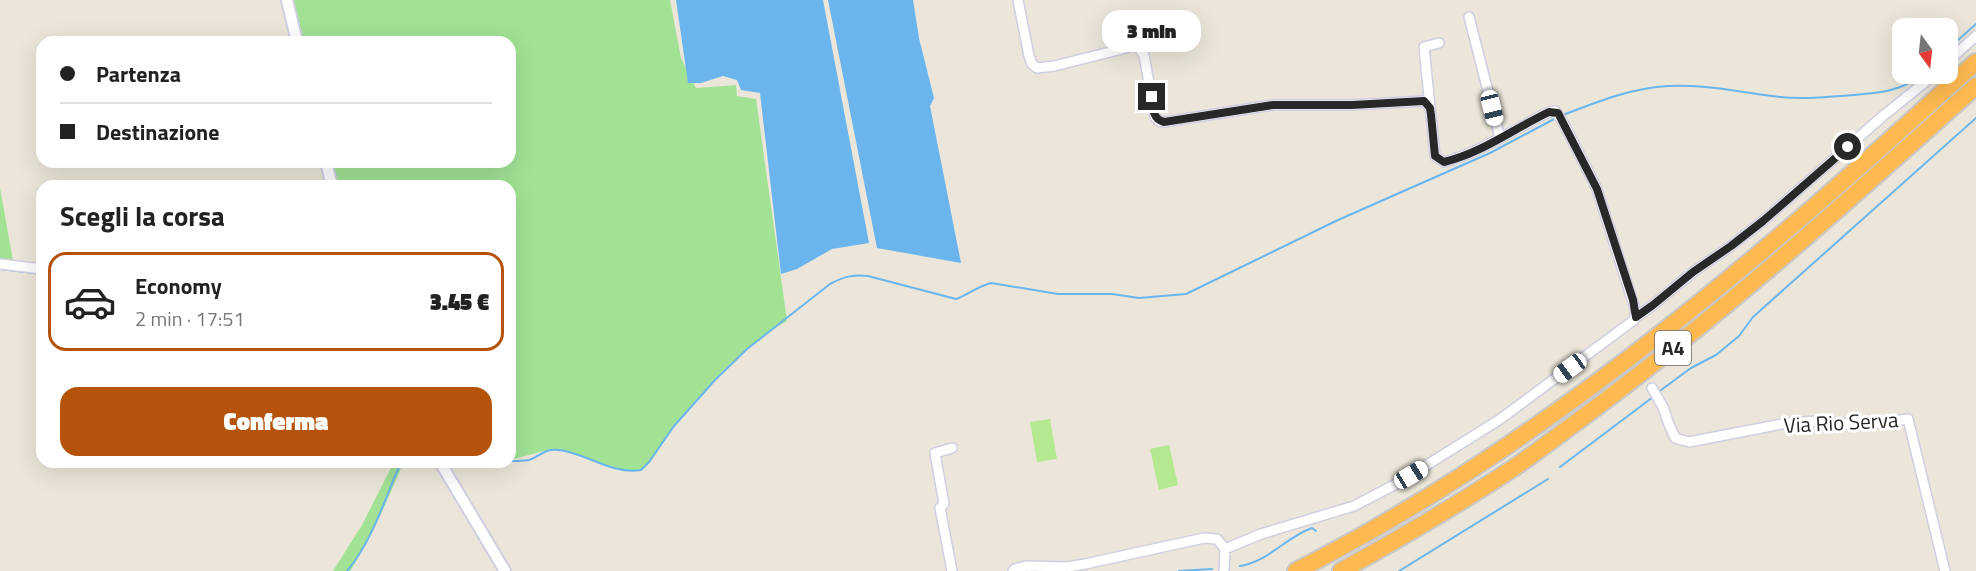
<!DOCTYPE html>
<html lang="it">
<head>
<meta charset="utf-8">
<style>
	:root { --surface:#fff; --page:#f2f2f2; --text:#222; --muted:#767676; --line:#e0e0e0; --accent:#b45309 }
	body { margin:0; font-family:"Titillium Web",sans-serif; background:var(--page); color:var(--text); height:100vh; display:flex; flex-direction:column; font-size:22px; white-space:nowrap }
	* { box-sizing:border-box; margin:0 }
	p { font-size:20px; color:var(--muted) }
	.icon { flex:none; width:33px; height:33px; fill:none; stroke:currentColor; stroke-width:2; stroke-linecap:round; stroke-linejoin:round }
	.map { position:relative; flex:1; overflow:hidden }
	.sheet { position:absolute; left:36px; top:180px; width:480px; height:288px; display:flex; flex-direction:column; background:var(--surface); border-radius:18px; box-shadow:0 6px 24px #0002 }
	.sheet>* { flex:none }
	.hud { position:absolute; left:36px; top:36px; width:480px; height:132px; border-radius:18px; box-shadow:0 6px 24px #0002; display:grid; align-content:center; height:132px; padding:0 24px; background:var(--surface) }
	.needle { width:39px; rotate:165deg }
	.buttons { position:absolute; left:1892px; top:18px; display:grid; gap:12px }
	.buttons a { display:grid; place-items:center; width:66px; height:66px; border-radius:12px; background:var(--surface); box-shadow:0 6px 24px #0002; font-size:30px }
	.end { position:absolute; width:27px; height:27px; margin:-14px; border:8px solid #282828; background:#fff; box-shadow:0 0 0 3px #fff }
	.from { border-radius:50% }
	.bubble { position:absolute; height:42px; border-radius:18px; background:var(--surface); box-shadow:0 6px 24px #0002; font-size:20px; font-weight:800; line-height:42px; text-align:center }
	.car { position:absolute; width:18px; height:36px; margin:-18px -9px; border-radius:8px; box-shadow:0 0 4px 2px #0007; background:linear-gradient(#fff 24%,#345 0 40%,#fff 0 76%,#345 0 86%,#fff 0) }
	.hud b { display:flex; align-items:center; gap:21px; height:57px; font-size:22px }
	.hud b+b { border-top:2px solid var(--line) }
	.hud i { width:15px; height:15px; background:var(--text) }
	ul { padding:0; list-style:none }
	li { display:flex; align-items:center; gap:18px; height:99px; margin:0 12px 9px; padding:0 12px; border:3px solid var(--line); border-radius:18px }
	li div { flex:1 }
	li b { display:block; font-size:22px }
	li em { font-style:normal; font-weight:800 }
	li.active { border-color:var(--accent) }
	li>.icon { width:54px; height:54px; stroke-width:1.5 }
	h2 { padding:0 24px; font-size:27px; line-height:72px }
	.action { display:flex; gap:12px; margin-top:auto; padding:12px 24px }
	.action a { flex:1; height:69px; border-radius:18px; background:var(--accent); color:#fff; font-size:24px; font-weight:800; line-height:69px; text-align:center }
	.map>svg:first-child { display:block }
	.green { fill:#a2e295 }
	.pitch { fill:#b4e991 }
	.water { fill:#6bb5ee }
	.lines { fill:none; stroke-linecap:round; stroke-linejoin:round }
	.stream { stroke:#6bb5ee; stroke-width:2 }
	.minor-casing { stroke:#cfcfe1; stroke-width:12 }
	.tertiary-casing { stroke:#cfcfe1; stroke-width:14 }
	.motorway-casing { stroke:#c7c7c7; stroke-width:20 }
	.minor { stroke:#fff; stroke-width:9 }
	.tertiary { stroke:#fff; stroke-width:10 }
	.motorway { stroke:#feba51; stroke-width:16 }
	.route { stroke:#282828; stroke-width:8 }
	.labels { text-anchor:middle; stroke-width:6; stroke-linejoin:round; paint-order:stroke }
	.shield { fill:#fff; stroke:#686868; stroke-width:1.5 }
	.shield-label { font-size:20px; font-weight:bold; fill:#282828 }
	.street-label { font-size:21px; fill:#282828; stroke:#fff }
</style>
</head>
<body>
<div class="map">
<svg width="1976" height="571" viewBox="0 0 1976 571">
	<rect width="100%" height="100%" fill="#ebe6d9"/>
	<g class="green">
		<path d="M288,0H670L681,58L696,88L736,85L737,96L756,99L787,321C743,345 706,387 674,426C663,440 656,460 641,470H622L561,450L551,449L514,459L510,403V186H336L328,162H510V42H297Z"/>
		<polygon points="0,188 13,261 0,265"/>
		<polygon points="394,462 404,462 381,514 354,565 350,571 333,571 362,525"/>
	</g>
	<g class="pitch">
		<polygon points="1050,419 1057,459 1037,462 1030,422"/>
		<polygon points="1169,445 1178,485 1159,490 1150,449"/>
	</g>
	<g class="water">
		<polygon points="676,0 823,0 869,243 832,249 797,269 781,274 760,93 741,90 737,80 723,76 701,83 688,83"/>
		<polygon points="828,0 913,0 919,38 934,98 930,106 961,263 877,248"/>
	</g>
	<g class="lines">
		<g class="stream">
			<polyline points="1947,50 1976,24"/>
			<path d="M1563,115C1597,102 1631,88 1668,86C1703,84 1738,92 1772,96C1799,100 1827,97 1854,95C1878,93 1904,91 1922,74"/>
			<polyline points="0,269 42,274"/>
			<polyline points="1657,393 1691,368 1716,355 1739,336 1753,317 1976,118"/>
			<path d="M510,461C516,461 523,461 529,460C541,456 544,448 559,450C586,453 612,475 641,470L649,462L674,426L715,380L747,349L830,284C843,277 853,274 868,276L956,299C968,295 978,286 991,283L1058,294H1112L1139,298L1186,294L1338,220L1490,153L1558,117"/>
			<polyline points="1560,467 1653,397"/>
			<path d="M1240,566C1268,562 1286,537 1312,528L1316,531"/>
			<path d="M347,571C373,540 385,498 401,462"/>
			<polyline points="1179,571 1212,569"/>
			<polyline points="1399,571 1548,479"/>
		</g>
		<defs>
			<g id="minor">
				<path d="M1018,0L1029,56L1032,64L1037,68L1054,66L1134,46L1138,47L1144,55L1155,117L1159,121L1164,122L1273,105H1352L1424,101L1430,108L1431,115L1435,156L1444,162C1471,155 1497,140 1521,127C1532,122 1543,112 1555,111L1563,122L1597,189L1636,312L1634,320L1499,420L1398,483L1354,506L1261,534L1225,549L1224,571"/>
				<polyline points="1469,17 1500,138"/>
				<polyline points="1947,62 1976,36"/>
				<polyline points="1430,107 1424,47 1439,43"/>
				<polyline points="0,264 42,269"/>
				<polyline points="1636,317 1653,305 1693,272 1731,246 1763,221 1883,116 1935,74"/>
				<polyline points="1652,388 1663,407 1668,422 1675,438 1689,442 1787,423 1818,421 1862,425 1908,419 1945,571"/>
				<polyline points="952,571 940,508 944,504 935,453 952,448"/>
				<polyline points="1013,571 1015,569 1026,566 1067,567 1085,564 1204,538 1217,539 1225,549"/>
			</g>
			<g id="tertiary">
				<polyline points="287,0 297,42"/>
				<polyline points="326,162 332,186"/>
				<polyline points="440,462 505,571"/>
			</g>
			<g id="motorway">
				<path d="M1296,571C1552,441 1765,254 1976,62"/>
				<path d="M1341,571C1399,539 1457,505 1512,469C1534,454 1556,437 1578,421C1718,318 1847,202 1976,86"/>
			</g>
		</defs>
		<use href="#minor" class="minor-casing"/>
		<use href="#tertiary" class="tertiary-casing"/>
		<use href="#motorway" class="motorway-casing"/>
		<use href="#minor" class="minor"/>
		<use href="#tertiary" class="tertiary"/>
		<use href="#motorway" class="motorway"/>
	</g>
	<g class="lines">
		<path class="route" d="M1152,97C1153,107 1152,119 1164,122L1273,105H1352L1424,101L1430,108L1431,115L1435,156L1444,162C1482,153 1515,128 1549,112L1558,113L1597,189L1633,300L1636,317L1653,305L1693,272L1731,246L1763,221L1848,147"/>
	</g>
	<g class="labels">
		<rect class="shield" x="1655" y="331" width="36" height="34" rx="4.5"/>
		<g class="shield-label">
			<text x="1673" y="355">A4</text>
		</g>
		<g class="street-label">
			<text transform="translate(1841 423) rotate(-3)" y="7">Via Rio Serva</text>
		</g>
	</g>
</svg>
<div class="buttons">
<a><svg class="needle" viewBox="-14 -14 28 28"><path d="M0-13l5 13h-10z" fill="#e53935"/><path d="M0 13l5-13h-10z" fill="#767676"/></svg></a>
</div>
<i class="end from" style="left:1848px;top:147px"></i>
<i class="end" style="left:1152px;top:97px"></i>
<div class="bubble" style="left:1102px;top:10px;width:99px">3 min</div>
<i class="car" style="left:1492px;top:108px;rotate:166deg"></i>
<i class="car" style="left:1570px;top:368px;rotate:234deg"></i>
<i class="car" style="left:1411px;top:475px;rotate:59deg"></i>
<div class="hud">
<b><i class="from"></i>Partenza</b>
<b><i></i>Destinazione</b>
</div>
<section class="sheet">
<h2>Scegli la corsa</h2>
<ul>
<li class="active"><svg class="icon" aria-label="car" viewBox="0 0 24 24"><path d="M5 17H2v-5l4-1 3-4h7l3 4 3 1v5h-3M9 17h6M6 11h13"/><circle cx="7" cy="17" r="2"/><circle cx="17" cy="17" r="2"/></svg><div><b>Economy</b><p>2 min · 17:51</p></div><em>3.45 €</em></li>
</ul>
<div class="action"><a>Conferma</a></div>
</section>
</div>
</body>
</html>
